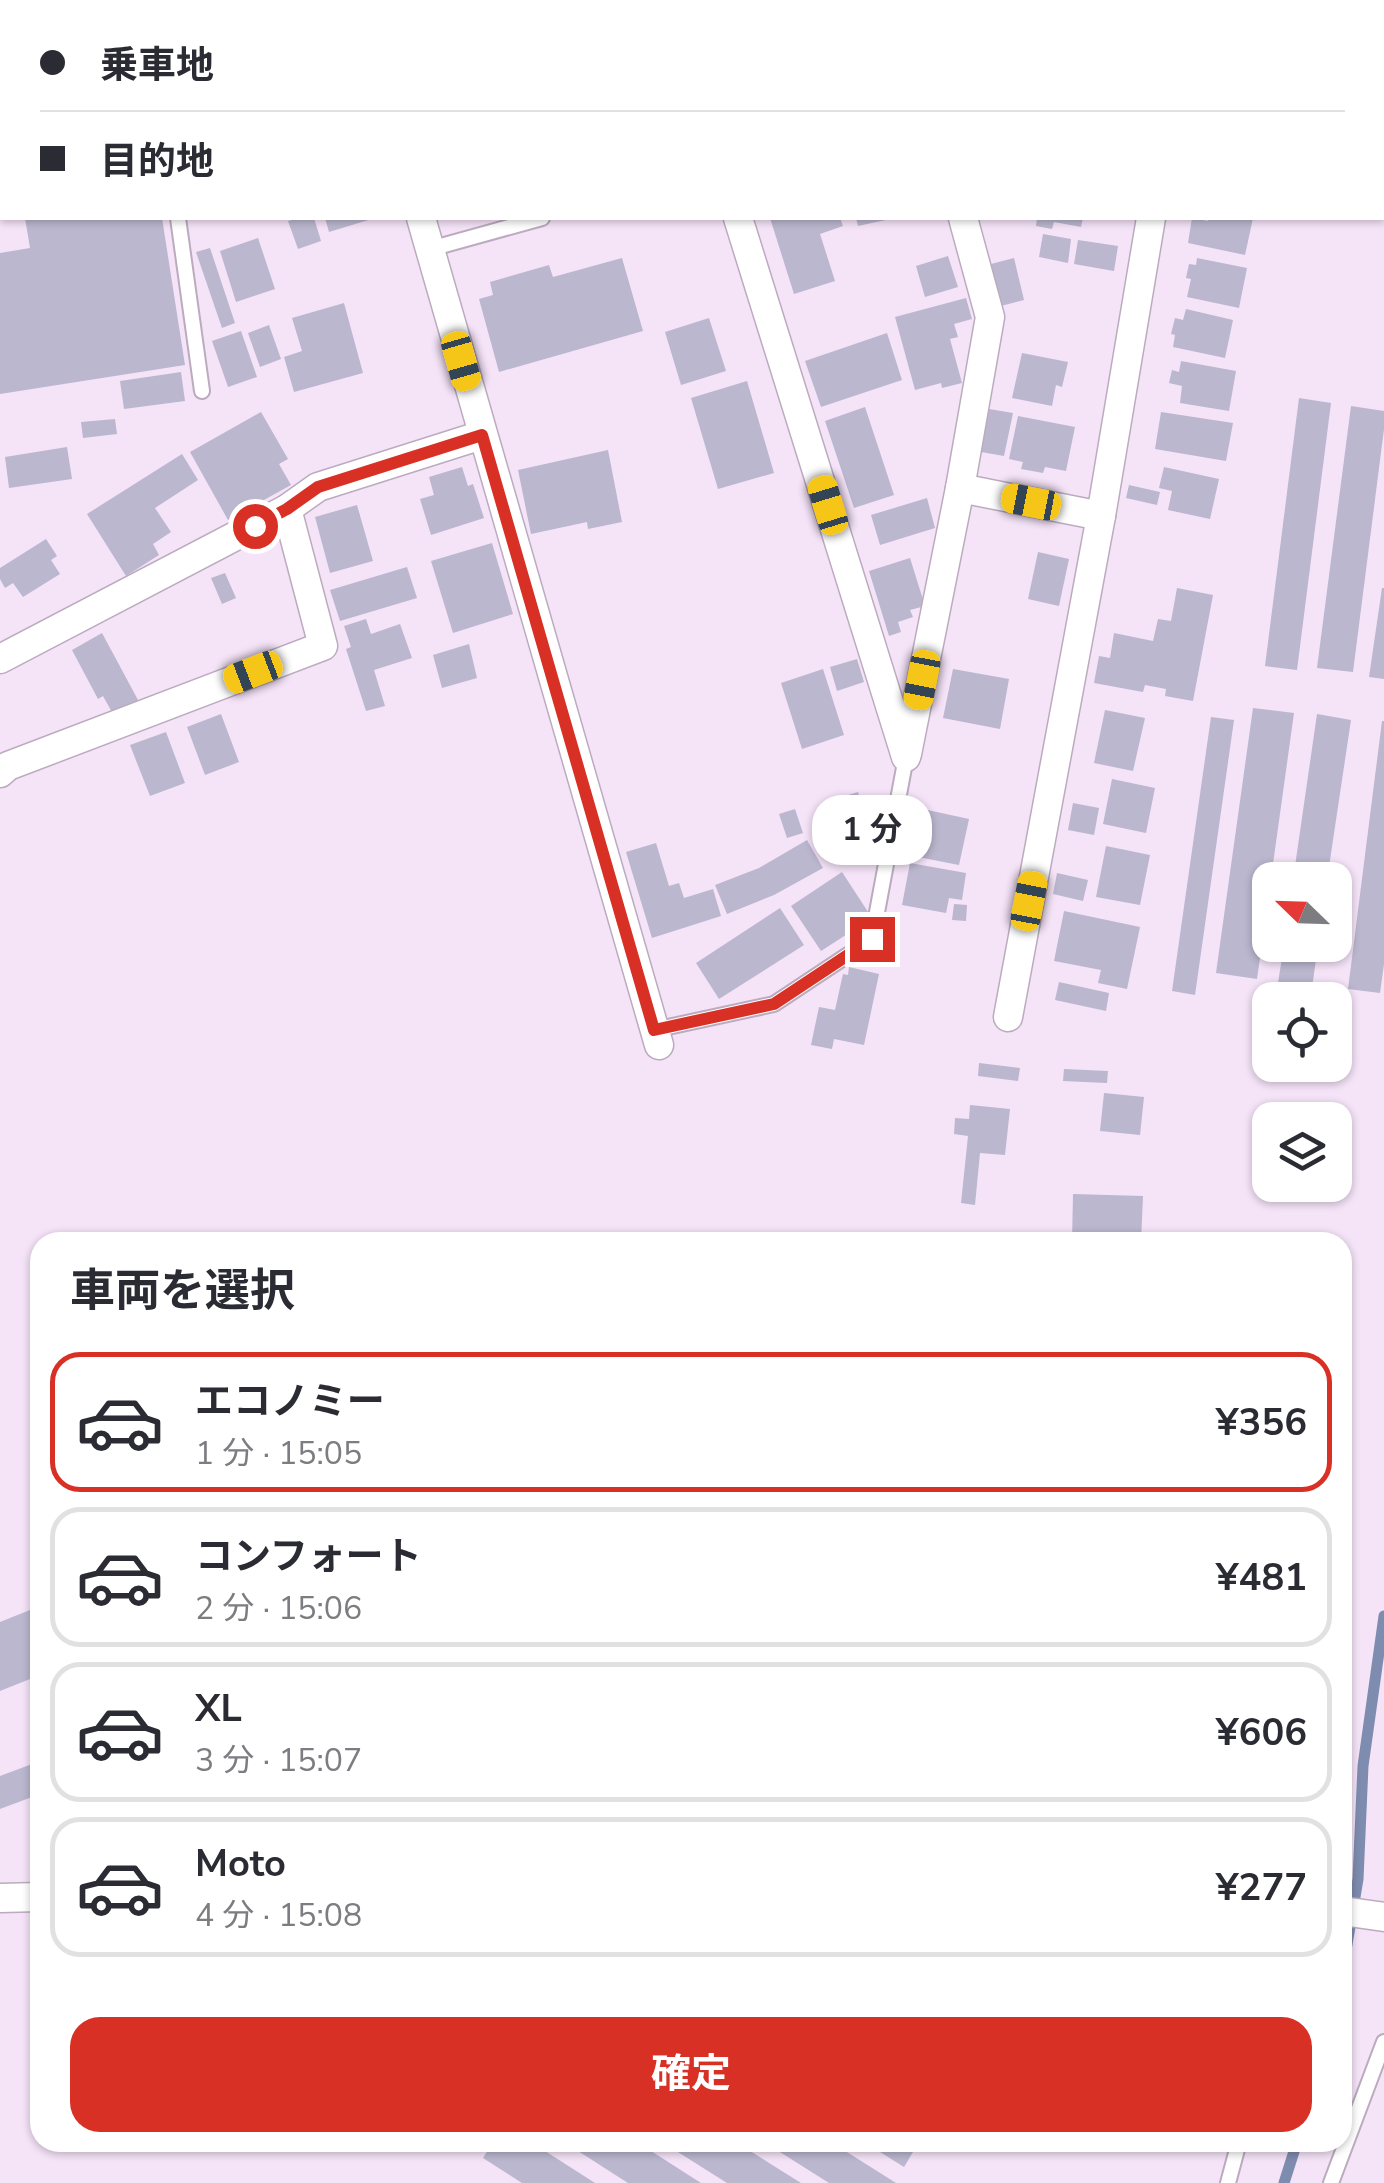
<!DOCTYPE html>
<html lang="ja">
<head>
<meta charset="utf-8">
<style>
	:root { --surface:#fff; --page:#f2f2f3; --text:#2b2b33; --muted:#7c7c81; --line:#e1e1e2; --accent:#d93025 }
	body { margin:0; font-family:"Nunito Sans","Noto Sans JP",sans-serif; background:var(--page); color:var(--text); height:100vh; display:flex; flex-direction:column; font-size:38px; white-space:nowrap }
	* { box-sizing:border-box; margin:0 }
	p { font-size:32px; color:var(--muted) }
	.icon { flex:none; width:55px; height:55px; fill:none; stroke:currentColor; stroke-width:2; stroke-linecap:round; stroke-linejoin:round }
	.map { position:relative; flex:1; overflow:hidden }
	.sheet { position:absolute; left:30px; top:1232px; width:1322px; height:920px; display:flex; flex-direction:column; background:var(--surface); border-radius:30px; box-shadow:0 2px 8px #0004 }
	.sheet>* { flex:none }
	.guide { position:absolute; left:0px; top:0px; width:1385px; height:220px; box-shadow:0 2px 8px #0004; display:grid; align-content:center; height:220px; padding:0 40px; background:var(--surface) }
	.needle { width:65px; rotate:293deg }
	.tools { position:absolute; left:1252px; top:862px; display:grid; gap:20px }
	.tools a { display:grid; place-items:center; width:100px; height:100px; border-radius:20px; background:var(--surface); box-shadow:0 2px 8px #0004; font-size:50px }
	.end { position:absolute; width:45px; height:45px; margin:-22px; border:12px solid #d93025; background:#fff; box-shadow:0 0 0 5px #fff }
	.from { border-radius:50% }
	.bubble { position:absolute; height:70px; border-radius:30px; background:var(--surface); box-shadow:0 2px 8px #0004; font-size:32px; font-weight:700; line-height:70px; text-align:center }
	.car { position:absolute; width:30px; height:60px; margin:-30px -15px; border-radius:12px; box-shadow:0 0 8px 2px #0007; background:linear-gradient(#f5c518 24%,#345 0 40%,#f5c518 0 76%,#345 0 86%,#f5c518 0) }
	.guide b { display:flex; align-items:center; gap:35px; height:95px; font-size:38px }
	.guide b+b { border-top:2px solid var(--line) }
	.guide i { width:25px; height:25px; background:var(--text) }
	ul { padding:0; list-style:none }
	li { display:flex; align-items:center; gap:30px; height:140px; margin:0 20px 15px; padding:0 20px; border:5px solid var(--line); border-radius:30px }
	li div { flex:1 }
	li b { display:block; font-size:38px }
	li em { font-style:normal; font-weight:700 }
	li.on { border-color:var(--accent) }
	li>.icon { width:90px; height:90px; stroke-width:1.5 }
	h2 { padding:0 40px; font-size:45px; line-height:120px }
	.action { display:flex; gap:20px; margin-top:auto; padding:20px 40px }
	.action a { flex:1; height:115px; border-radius:30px; background:var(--accent); color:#fff; font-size:40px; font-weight:700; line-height:115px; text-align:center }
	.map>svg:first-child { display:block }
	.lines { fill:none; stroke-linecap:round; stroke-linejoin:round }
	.stream { stroke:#7e8caf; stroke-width:11 }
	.building { fill:#bbb7cf }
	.service-casing { stroke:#bcabbf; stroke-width:18 }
	.minor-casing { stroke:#bcabbf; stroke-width:31 }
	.trunk-casing { stroke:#bcabbf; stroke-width:51 }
	.service { stroke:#fff; stroke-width:14 }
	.minor { stroke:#fff; stroke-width:28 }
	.trunk { stroke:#fff; stroke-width:48 }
	.route { stroke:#d93025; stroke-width:12 }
</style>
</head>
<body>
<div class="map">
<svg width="1384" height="2183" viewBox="0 0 1384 2183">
	<rect width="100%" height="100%" fill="#f5e3f8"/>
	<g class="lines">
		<g class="stream">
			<polyline points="1342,1974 1358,1879 1363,1766 1384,1616"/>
			<polyline points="1284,2183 1297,2142"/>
		</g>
	</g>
	<g class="building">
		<polygon points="25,218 162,218 185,365 0,394 0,253 30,248"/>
		<polygon points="299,218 314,218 321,241 298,249 288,221"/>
		<polygon points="325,218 375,218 329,232"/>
		<polygon points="770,218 840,218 843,226 820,234 835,281 794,294"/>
		<polygon points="856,218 889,218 890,219 858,226"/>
		<polygon points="1037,218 1083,218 1081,227 1054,222 1052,229 1036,226"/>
		<polygon points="1192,218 1208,221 1209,218 1253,218 1245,255 1188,243"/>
		<polygon points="1043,234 1071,239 1068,263 1039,257"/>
		<polygon points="258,238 275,289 236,302 220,251"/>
		<polygon points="1078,240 1118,246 1114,271 1074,264"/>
		<polygon points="210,248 235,323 222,328 196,252"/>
		<polygon points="948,256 958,287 925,297 916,266"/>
		<polygon points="622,258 643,331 499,372 479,299 493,295 490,282 549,265 553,277"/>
		<polygon points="1014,258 1024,300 1001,306 991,264"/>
		<polygon points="1197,258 1247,268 1239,308 1187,297 1191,279 1186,278 1189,264 1196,265"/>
		<polygon points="966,298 972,319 954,324 958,337 950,339 962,383 942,388 941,383 915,390 895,317"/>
		<polygon points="344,303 363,373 294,392 284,357 302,351 292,318"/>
		<polygon points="1186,309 1233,320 1225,358 1173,347 1175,335 1171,334 1175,318 1183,320"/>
		<polygon points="709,318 726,371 681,385 665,332"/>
		<polygon points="269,325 281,359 260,367 248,333"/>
		<polygon points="241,331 257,377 228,387 212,341"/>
		<polygon points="887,333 902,380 821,407 805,361"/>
		<polygon points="1022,353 1068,362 1062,387 1056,385 1052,406 1012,398"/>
		<polygon points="1181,361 1236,371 1229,411 1180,403 1182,386 1169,383 1172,370 1179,372"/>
		<polygon points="181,372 185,401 124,409 120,381"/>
		<polygon points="747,381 774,473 718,489 691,398"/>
		<polygon points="1299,398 1331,403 1297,670 1265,666"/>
		<polygon points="1351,406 1384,411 1384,429 1353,672 1317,668"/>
		<polygon points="865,407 894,495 854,508 825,421"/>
		<polygon points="989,409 1013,413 1004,456 981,452"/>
		<polygon points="261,412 288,459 279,464 291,485 228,520 190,452"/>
		<polygon points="1161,412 1233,423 1226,461 1155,449"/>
		<polygon points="1018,416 1075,427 1066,471 1045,467 1043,473 1021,469 1023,462 1009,459"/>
		<polygon points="115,419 117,434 83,438 81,422"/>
		<polygon points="67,447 72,479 9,488 5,457"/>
		<polygon points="608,450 622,522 588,529 587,522 531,534 518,470"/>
		<polygon points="182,454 198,480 155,508 171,532 153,544 159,555 126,576 87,514"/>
		<polygon points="462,467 468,486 473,484 484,518 431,535 420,499 434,495 429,477"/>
		<polygon points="1164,467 1219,479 1210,519 1168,510 1172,491 1159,488"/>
		<polygon points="1129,485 1160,492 1157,505 1126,498"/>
		<polygon points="927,498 935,528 880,545 871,515"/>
		<polygon points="357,505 373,561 330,573 315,517"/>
		<polygon points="46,539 57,556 51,560 60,574 23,597 13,583 5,588 0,579 0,568"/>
		<polygon points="492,543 513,614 453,633 431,561"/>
		<polygon points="1038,552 1069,559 1059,606 1028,599"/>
		<polygon points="910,558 925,606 910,610 913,617 898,622 901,632 889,636 869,571"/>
		<polygon points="407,567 417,598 340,621 330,590"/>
		<polygon points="225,573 236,598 222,604 211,578"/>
		<polygon points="1177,588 1213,595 1193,701 1165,696 1166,689 1145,685 1143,692 1094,683 1099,656 1110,658 1114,633 1153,641 1158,619 1171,621"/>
		<polygon points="1382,588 1384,588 1384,679 1369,677"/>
		<polygon points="366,619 371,634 400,624 412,658 374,670 385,706 366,711 346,649 351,647 344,626"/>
		<polygon points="102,633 138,700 113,714 103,696 98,699 72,650"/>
		<polygon points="469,644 477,678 442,688 433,655"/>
		<polygon points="857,659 864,682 837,691 830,667"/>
		<polygon points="823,669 844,735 802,749 781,683"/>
		<polygon points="953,669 1009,679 1000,729 943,718"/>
		<polygon points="1253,708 1294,713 1257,979 1216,973"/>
		<polygon points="1105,710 1145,718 1133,771 1094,763"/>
		<polygon points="221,714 239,762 205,775 187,727"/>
		<polygon points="1317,714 1351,720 1327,880 1293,880"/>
		<polygon points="1211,717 1234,720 1195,995 1172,991"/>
		<polygon points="1382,721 1384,721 1384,964 1380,993 1348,989"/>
		<polygon points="166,732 185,783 150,796 130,745"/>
		<polygon points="1112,779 1155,788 1146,833 1103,824"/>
		<polygon points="858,792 876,849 841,861 822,803"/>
		<polygon points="1073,803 1099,808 1094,835 1068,830"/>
		<polygon points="795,809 803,833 787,838 779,814"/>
		<polygon points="923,809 969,819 959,865 913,856"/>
		<polygon points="807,840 823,868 774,895 727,914 715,885 759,868"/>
		<polygon points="656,843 669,886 679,883 684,898 713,889 721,916 652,938 626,852"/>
		<polygon points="1106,846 1150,855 1140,905 1096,897"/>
		<polygon points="910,863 966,873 962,900 949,898 946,913 902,905"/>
		<polygon points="842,872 872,918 821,951 791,906"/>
		<polygon points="1057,873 1088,880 1083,901 1053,894"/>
		<polygon points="954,904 967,905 966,921 952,920"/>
		<polygon points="780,908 804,945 719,999 696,963"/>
		<polygon points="1064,911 1140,927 1127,989 1098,983 1101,970 1054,961"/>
		<polygon points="1284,945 1318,945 1312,988 1278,983"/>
		<polygon points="849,967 879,974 864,1045 834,1039 832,1049 811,1045 819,1007 835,1010 843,974 848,975"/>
		<polygon points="1059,982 1109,993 1106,1011 1055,1000"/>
		<polygon points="979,1063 1020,1068 1018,1081 978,1076"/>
		<polygon points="1064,1069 1108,1071 1107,1083 1063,1081"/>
		<polygon points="1104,1093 1144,1097 1140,1135 1100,1131"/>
		<polygon points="970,1105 1010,1109 1005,1155 980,1153 975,1205 961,1203 968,1136 954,1134 955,1118 969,1119"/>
		<polygon points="1073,1194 1143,1196 1141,1242 1072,1242"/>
		<polygon points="40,1606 40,1675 0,1691 0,1622"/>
		<polygon points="40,1761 40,1794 0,1809 0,1776"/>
		<polygon points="493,2142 531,2142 595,2183 522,2183 483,2158"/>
		<polygon points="564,2142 637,2142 701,2183 628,2183"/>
		<polygon points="662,2142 736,2142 801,2183 727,2183"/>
		<polygon points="764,2142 831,2142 896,2183 829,2183"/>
		<polygon points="864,2142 919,2142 904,2167"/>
	</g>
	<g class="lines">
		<defs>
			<g id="service">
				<polyline points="0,149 2,149"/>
				<polyline points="178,218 202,391"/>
				<polyline points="430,249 542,218"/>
				<polyline points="654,1030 774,1004 872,939 906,757"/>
				<polyline points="1228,2183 1239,2142"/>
				<polyline points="1331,2183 1384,2042"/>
			</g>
			<g id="minor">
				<polyline points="701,0 702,2"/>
				<polyline points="904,0 904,2"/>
				<polyline points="1186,2 1187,0"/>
				<polyline points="421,218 659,1045"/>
				<polyline points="738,218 906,757"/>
				<polyline points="960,488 1101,516"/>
				<polyline points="0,659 287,509 318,487 482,435"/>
				<polyline points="907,754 960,488 990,317 963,218"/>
				<polyline points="0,773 8,766 323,646 287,509"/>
				<polyline points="1008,1017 1101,516 1151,218"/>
				<polyline points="0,1898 40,1897"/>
				<polyline points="1342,1911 1384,1917"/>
			</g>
			<g id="trunk">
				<polyline points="399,2 414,0"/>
				<polyline points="0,64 2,64"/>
			</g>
		</defs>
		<use href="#service" class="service-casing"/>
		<use href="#minor" class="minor-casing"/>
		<use href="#trunk" class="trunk-casing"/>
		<use href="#service" class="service"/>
		<use href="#minor" class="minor"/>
		<use href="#trunk" class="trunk"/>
	</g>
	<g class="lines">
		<polyline class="route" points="255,526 287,509 318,487 482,435 654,1030 774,1004 872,939"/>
	</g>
</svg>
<div class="tools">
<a><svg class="needle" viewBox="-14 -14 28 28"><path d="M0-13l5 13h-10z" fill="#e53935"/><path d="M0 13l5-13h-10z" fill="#7c7c81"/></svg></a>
<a><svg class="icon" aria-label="locate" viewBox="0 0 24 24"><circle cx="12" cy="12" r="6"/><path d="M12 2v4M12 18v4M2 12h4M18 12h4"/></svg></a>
<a><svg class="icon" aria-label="layers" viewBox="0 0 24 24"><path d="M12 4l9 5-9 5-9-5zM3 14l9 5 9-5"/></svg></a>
</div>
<i class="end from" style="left:255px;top:526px"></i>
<i class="end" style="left:872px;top:939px"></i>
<div class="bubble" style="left:812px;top:795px;width:120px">1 分</div>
<i class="car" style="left:461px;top:361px;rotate:164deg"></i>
<i class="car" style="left:1031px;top:502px;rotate:281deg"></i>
<i class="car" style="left:828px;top:505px;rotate:343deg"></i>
<i class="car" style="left:253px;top:672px;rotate:249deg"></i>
<i class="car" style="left:922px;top:680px;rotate:191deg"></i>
<i class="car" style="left:1029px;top:901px;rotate:11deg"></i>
<div class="guide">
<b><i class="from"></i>乗車地</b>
<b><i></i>目的地</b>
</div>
<section class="sheet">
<h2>車両を選択</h2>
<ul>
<li class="on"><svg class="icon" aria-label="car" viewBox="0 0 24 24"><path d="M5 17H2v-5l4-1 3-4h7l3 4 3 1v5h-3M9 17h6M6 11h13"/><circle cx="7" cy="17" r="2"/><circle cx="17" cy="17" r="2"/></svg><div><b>エコノミー</b><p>1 分 · 15:05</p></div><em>¥356</em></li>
<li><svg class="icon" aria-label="car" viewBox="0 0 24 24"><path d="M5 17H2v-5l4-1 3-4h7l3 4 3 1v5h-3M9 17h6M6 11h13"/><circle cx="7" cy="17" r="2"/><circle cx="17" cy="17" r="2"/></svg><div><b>コンフォート</b><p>2 分 · 15:06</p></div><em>¥481</em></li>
<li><svg class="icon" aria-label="car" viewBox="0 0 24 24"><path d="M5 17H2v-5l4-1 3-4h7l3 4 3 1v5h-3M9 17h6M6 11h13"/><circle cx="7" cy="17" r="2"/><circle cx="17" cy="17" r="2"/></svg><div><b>XL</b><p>3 分 · 15:07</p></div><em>¥606</em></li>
<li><svg class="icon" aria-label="car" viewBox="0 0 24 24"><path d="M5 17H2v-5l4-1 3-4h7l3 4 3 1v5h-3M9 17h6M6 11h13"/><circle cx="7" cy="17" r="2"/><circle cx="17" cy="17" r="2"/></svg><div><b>Moto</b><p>4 分 · 15:08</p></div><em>¥277</em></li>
</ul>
<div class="action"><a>確定</a></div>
</section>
</div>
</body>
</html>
